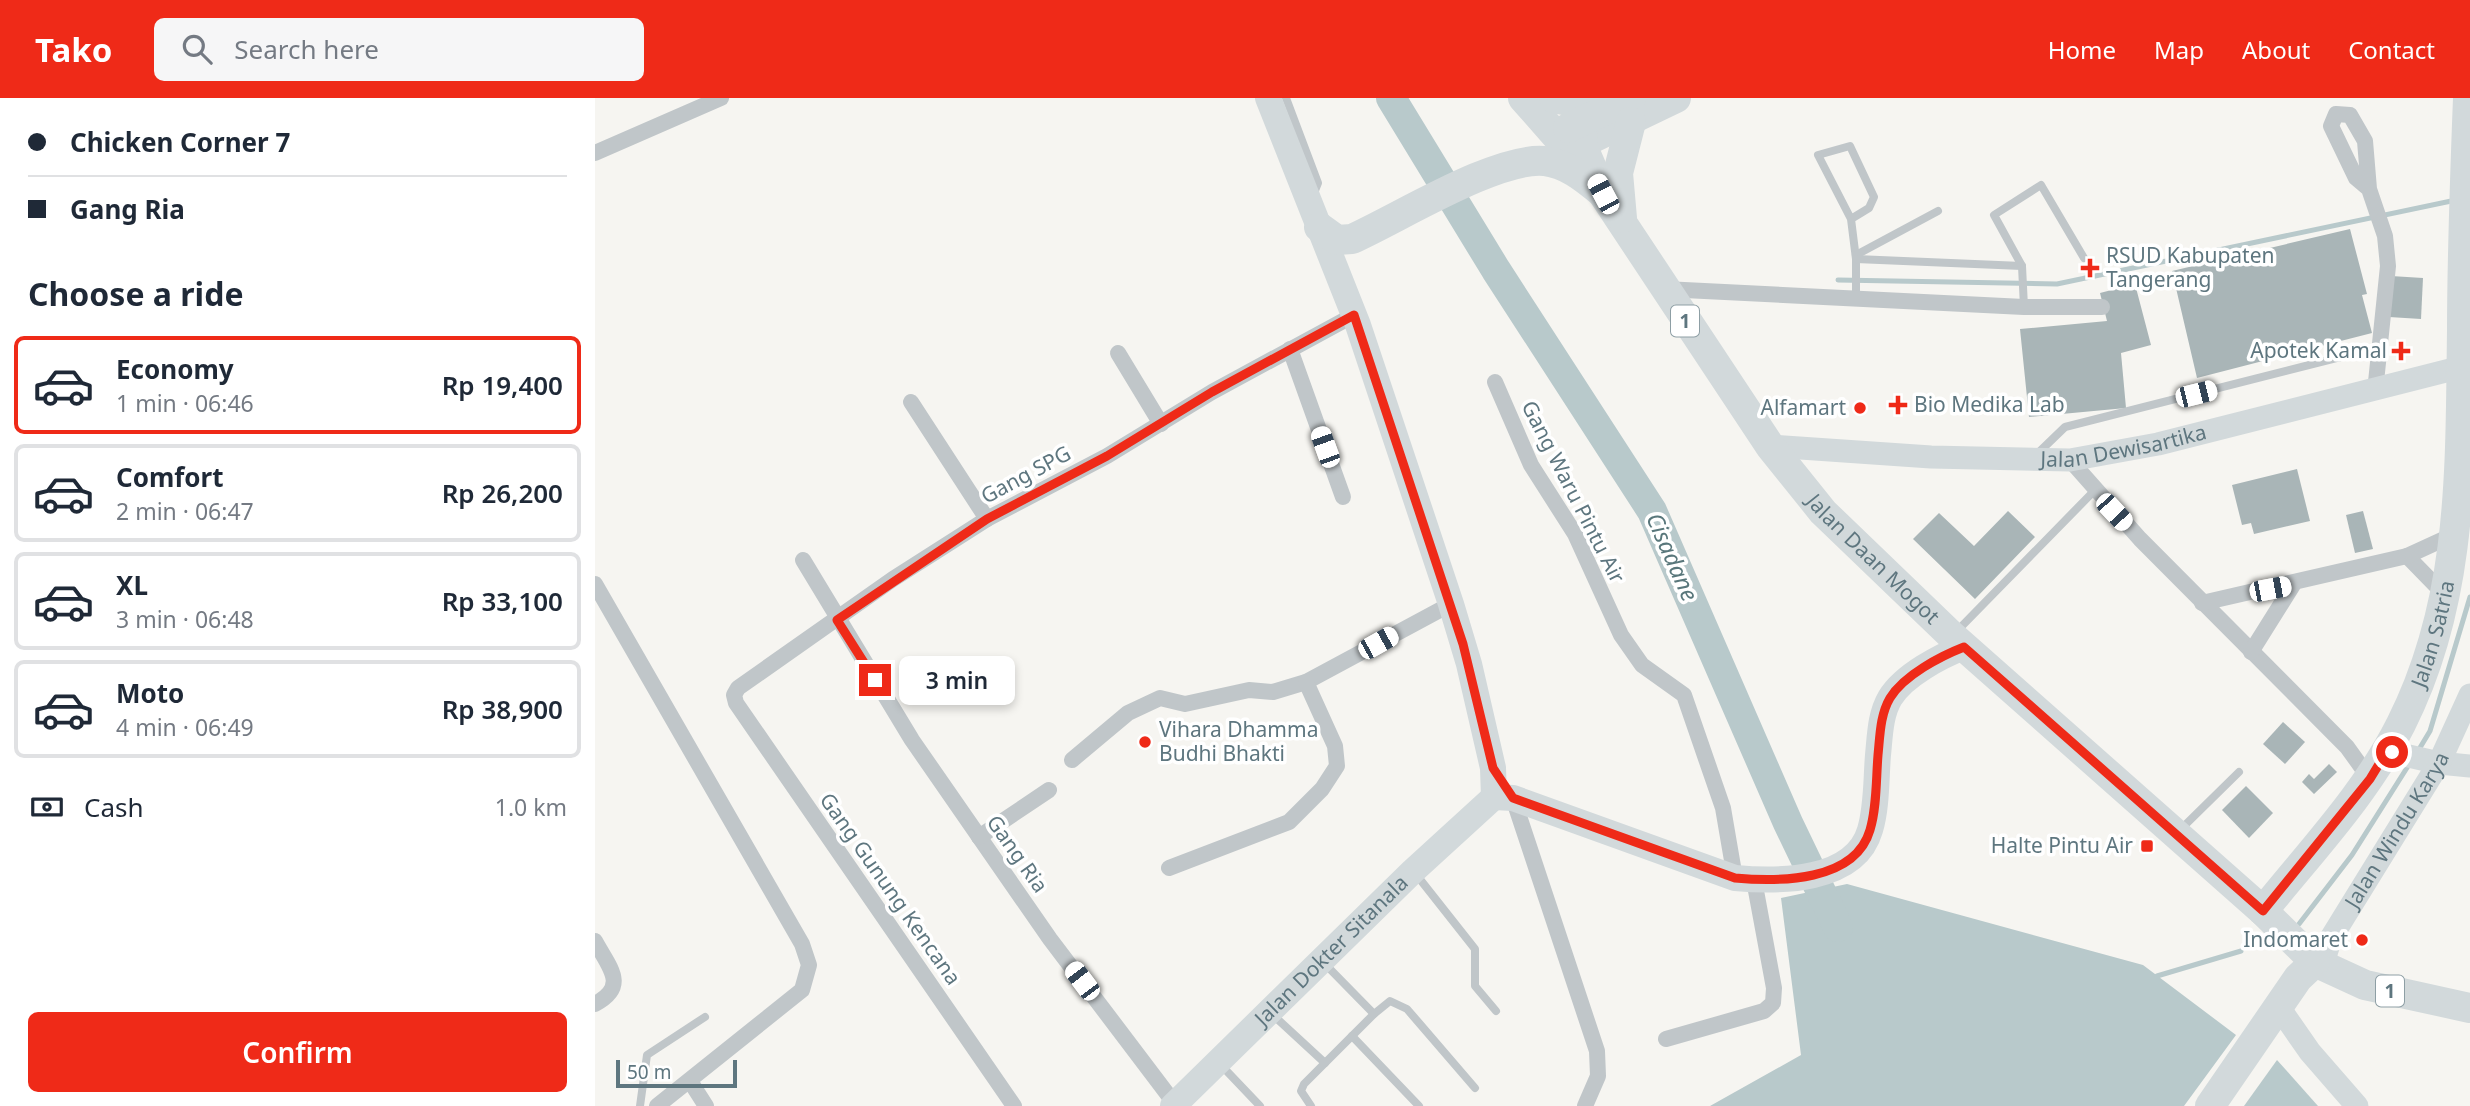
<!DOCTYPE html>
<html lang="en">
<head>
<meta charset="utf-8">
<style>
	:root { --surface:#fff; --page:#f6f6f7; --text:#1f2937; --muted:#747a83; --line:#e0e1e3; --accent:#ef2a18 }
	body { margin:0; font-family:"Noto Sans",sans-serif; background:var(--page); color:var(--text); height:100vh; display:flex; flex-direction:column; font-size:26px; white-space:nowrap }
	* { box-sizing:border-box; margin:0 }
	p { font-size:23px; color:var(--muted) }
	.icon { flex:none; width:38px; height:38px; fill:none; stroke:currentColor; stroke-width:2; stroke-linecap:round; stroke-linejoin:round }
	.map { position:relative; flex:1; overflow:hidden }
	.panel { display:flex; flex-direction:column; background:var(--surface); width:595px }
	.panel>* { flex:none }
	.top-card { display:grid; align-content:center; height:154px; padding:0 28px; background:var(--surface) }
	.scale { position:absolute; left:21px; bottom:18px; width:121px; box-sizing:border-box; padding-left:7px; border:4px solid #5e767f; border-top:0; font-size:19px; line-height:24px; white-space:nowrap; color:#5e767f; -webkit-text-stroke:5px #fff; paint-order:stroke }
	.end { position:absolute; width:32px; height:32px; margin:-16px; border:9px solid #ef2a18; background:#fff; box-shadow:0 0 0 4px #fff }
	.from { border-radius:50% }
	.bubble { position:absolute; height:49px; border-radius:10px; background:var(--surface); box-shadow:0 4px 10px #0003; font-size:23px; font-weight:600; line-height:49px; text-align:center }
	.car { position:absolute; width:21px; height:42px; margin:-21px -10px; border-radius:9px; box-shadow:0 0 5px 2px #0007; background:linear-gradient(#fff 24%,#345 0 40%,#fff 0 76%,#345 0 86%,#fff 0) }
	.top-card b { display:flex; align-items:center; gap:24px; height:66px; font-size:26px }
	.top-card b+b { border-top:2px solid var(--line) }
	.top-card i { width:18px; height:18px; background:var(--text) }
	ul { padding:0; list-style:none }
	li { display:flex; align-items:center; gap:21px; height:98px; margin:0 14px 10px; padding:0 14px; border:4px solid var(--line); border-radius:10px }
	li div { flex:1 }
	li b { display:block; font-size:26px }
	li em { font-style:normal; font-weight:600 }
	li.active { border-color:var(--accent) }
	li>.icon { width:63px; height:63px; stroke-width:1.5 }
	h2 { padding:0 28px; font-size:32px; line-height:84px }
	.pay { display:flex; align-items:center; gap:18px; height:77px; padding:0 28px; font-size:26px }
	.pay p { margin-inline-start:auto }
	.cta { display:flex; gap:14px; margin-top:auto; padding:14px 28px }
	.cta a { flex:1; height:80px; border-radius:10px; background:var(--accent); color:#fff; font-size:28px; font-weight:600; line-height:80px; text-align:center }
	header { display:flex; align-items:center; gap:42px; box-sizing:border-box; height:98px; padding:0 35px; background:var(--accent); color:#fff }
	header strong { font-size:33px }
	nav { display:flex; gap:38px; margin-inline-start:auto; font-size:24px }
	.search { width:490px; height:63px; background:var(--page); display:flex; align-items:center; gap:18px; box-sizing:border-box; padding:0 24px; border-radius:10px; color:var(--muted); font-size:26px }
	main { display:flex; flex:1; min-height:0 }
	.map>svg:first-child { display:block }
	.water { fill:#b8c9cb }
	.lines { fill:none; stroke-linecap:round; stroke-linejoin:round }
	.stream { stroke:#b8c9cb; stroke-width:5 }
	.river { stroke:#b8c9cb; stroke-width:30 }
	.building { fill:#a9b5b7 }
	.lane { stroke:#c0c6c9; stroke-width:8 }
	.street { stroke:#c0c6c9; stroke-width:16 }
	.secondary { stroke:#d2d9db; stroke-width:23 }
	.primary { stroke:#d2d9db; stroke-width:26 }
	.highway { stroke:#d2d9db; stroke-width:30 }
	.route { stroke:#ef2a18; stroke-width:9 }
	.poi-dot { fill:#ef2a18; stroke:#fff; stroke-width:2.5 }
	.labels { text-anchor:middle; stroke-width:7; stroke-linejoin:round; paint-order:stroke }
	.shield { fill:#fff; stroke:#8e9fa5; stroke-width:2 }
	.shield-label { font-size:19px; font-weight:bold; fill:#5e767f }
	.poi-label { font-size:21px; fill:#5e767f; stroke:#fff; text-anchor:end }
	.street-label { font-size:21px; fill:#5e767f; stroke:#fff }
	.water-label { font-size:23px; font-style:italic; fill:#59777b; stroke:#fff }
</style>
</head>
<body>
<header>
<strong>Tako</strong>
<div class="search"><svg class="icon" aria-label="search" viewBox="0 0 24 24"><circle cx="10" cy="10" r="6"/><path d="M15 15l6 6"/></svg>Search here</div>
<nav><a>Home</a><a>Map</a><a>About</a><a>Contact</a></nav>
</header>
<main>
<section class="panel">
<div class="top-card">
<b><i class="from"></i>Chicken Corner 7</b>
<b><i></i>Gang Ria</b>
</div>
<h2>Choose a ride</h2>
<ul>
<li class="active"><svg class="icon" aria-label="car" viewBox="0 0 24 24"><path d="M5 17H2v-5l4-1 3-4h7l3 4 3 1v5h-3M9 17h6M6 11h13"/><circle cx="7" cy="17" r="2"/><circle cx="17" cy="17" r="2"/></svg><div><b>Economy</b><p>1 min · 06:46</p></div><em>Rp 19,400</em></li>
<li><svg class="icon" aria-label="car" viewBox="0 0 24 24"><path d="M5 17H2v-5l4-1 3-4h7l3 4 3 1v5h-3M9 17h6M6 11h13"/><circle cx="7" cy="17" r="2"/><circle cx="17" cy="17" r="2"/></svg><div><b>Comfort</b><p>2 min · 06:47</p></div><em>Rp 26,200</em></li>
<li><svg class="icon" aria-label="car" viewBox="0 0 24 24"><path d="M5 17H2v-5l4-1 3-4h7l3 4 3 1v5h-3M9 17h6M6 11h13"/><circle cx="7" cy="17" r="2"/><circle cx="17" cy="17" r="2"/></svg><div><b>XL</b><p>3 min · 06:48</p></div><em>Rp 33,100</em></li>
<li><svg class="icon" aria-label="car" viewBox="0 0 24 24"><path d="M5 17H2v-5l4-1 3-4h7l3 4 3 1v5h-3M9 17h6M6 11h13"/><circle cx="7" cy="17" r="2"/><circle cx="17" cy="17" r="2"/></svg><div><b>Moto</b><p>4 min · 06:49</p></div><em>Rp 38,900</em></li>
</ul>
<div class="pay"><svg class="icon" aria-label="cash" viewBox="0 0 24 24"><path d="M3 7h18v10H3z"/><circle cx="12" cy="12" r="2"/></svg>Cash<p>1.0 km</p></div>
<div class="cta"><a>Confirm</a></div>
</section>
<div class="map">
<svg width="1875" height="1008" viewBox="0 0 1875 1008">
	<rect width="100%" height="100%" fill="#f6f5f1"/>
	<g class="water">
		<polygon points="1252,786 1548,867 1641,937 1589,1008 1115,1008 1206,957 1186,800"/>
		<polygon points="1682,962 1723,1008 1649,1008"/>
	</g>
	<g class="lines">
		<g class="stream">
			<polyline points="1243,182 1462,186 1861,102"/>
			<polyline points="1823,653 1835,633 1875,499"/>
			<polyline points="1704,826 1757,757 1815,665"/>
			<polyline points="1562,878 1646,853"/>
		</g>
		<polyline class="river" points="796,0 901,172 1057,413 1193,725 1243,829"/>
	</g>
	<g class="building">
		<polygon points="1755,131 1772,196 1767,197 1777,235 1602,280 1577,173"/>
		<polygon points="1796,178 1828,180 1826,221 1794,219"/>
		<polygon points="1540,186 1556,247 1526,255 1531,310 1434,319 1425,231 1512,223 1505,195"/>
		<polygon points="1702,371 1715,423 1659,436 1656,425 1647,427 1637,387"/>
		<polygon points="1413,413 1440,439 1380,501 1318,441 1344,415 1379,448"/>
		<polygon points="1768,413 1778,451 1760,455 1751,417"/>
		<polygon points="1688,624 1710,644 1690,666 1668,646"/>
		<polygon points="1734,666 1742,674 1719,696 1707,684 1714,676 1719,681"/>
		<polygon points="1651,688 1678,715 1654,740 1627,712"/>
	</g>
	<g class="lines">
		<g class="lane">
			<polyline points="691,0 723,85 719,95"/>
			<polyline points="1256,121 1274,110 1279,99 1255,48 1223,57 1256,121 1261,161 1261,200"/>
			<polyline points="1261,157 1343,113"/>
			<polyline points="1261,161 1427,168"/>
			<polyline points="1429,209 1427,168 1399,117 1446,87 1489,160"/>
			<polyline points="1441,357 1470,329 1785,249"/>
			<polyline points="1362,533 1500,392"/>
			<polyline points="1586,731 1644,674"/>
			<polyline points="820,775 880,851 880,888 901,913"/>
			<polyline points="729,865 779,916 795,903 812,911 880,990"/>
			<polyline points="678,917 730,965"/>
			<polyline points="757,938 824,1008"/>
			<polyline points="625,966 665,1008"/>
			<polyline points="45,1008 52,957 110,919"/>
			<polyline points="716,1008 706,993 709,986 779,916"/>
		</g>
		<g class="street">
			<polyline points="0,55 126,0"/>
			<polyline points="1774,91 1770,43 1755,17 1741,16 1736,28 1761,80 1774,91 1790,138 1793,168 1781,284 1775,293"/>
			<polyline points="1069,191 1429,209 1507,209"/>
			<polyline points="695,251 748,399"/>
			<polyline points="523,255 566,326"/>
			<polyline points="900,284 936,367 980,436 1026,537 1047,567 1089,597 1128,710 1140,780"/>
			<polyline points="316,304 392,421"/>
			<polyline points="1475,362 1545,441 1752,649 1775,681"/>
			<polyline points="1812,458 1850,497"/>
			<polyline points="208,462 317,642 455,841 580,1006"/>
			<polyline points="0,486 207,846 214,867 207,892 62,1008"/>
			<polyline points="1607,505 1812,458 1860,436"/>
			<polyline points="1656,554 1698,487"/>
			<polyline points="477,662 533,615 565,600 590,606 654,592 678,594 711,584 856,506"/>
			<polyline points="918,700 1002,953 1003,978 990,1008"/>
			<polyline points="384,739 454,692"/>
			<polyline points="574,770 694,724 727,691 742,668 740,648 711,584"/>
			<path d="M0,843C14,869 34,888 0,906"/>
			<polyline points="1071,941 1169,913 1178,905 1179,890 1159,782"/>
			<polyline points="95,983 111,1008"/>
			<polyline points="419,1008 141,605 139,597 143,590 298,481 392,421 512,358 617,294 759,217"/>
		</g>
		<g class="secondary">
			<path id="s1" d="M1175,348L1336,359L1475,362L1563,346L1875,267"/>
			<polyline points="1792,653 1844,665 1875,668"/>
			<path id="s2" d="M1727,868L1736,840L1844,665L1875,597"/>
			<polyline points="1683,908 1715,954 1762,1008"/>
		</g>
		<g class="primary">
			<polyline points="673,0 763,227 856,506 874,566 898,670 899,699"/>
			<path d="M899,699L918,700L1140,780C1184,784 1260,784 1275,732C1282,709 1281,681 1283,657C1285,638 1285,617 1295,600C1309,577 1346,558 1369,549"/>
			<path id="s3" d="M578,1008L818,773L899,699"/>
		</g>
		<g class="highway">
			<polyline points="928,0 965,42 981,48 1081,0"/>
			<polyline points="959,0 988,6 1015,6"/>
			<path id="s4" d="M989,22L987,47L1008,96L1175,348L1228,414L1357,538L1668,813L1720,864L1770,887L1875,910"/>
			<polyline points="973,30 1036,0"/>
			<polyline points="1027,120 1023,75 1036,24"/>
			<path d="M724,129L742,142L757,141C804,120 901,59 949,63C972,66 988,79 1005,93"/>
			<path id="s5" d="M1668,813C1716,753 1771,696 1806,626C1869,501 1865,369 1867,233C1867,155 1870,78 1873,0"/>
			<polyline points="1615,1008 1703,880 1720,864"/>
		</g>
	</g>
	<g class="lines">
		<path class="route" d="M280,582L242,522L392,421L512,358L617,294L759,217L868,546L898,670L918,700L1140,780C1184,784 1260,784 1275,732C1282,709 1281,681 1283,657C1285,638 1285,617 1295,600C1309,577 1346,558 1369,549L1668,813L1775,681L1792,653L1797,654"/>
	</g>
	<g class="poi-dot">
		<path d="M1491.5 159.5h7v7h7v7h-7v7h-7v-7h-7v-7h7z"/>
		<path d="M1802.5 242.5h7v7h7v7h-7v7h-7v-7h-7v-7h7z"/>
		<path d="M1299.5 296.5h7v7h7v7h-7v7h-7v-7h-7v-7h7z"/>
		<circle cx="1265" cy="310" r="7"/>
		<circle cx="550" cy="644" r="7"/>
		<rect x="1545" y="741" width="14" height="14" rx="3.5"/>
		<circle cx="1767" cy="842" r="7"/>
	</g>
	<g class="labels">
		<g class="shield">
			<rect x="1076" y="207.5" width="28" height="31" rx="5"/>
			<rect x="1781" y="877.5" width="28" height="31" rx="5"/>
		</g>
		<g class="shield-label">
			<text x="1090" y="230">1</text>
			<text x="1795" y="900">1</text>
		</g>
		<g class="poi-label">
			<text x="1511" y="165" text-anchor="start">RSUD Kabupaten<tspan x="1511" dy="24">Tangerang</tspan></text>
			<text x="1792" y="260">Apotek Kamal</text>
			<text x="1319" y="314" text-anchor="start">Bio Medika Lab</text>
			<text x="1251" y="317">Alfamart</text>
			<text x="564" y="639" text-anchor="start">Vihara Dhamma<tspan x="564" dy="24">Budhi Bhakti</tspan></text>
			<text x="1538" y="755">Halte Pintu Air</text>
			<text x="1753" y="849">Indomaret</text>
		</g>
		<g class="street-label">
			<text dy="7" stroke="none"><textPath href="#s1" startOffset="355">Jalan Dewisartika</textPath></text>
			<text transform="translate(431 377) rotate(-28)" y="7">Gang SPG</text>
			<text transform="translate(978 394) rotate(63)" y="7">Gang Waru Pintu Air</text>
			<text dy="7" stroke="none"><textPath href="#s4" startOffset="534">Jalan Daan Mogot</textPath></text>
			<text dy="7" stroke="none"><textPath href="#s5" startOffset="329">Jalan Satria</textPath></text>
			<text dy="7" stroke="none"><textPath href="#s2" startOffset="156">Jalan Windu Karya</textPath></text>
			<text transform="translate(422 756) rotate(55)" y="7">Gang Ria</text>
			<text transform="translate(295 791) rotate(55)" y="7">Gang Gunung Kencana</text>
			<text dy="7" stroke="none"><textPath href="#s3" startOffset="222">Jalan Dokter Sitanala</textPath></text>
		</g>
		<g class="water-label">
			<text transform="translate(1077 459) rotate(66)" y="8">Cisadane</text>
		</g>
	</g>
</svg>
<div class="scale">50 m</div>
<i class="end from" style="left:1797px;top:654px"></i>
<i class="end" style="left:280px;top:582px"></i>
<div class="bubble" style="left:304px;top:558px;width:116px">3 min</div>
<i class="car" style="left:1008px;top:96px;rotate:332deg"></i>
<i class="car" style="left:1601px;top:296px;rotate:76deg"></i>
<i class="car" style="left:730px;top:349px;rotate:340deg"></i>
<i class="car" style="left:1519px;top:414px;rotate:137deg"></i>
<i class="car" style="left:1675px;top:491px;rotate:79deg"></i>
<i class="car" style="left:783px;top:545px;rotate:61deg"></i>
<i class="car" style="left:487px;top:883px;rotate:323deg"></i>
</div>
</main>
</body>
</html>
